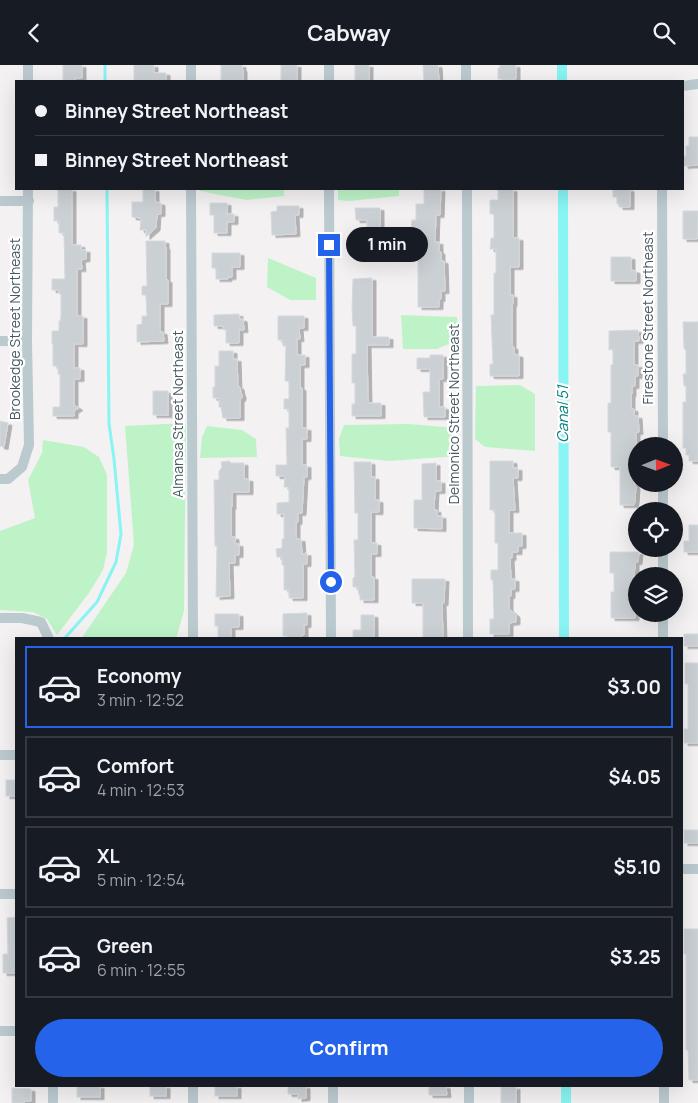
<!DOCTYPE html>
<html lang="en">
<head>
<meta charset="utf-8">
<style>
	:root { --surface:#171b24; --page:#20242c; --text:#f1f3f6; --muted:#9ea1a6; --line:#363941; --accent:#2563eb }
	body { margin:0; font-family:Manrope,sans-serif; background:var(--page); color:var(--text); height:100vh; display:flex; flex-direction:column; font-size:19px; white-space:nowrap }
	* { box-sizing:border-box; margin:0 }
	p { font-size:16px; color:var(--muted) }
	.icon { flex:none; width:28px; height:28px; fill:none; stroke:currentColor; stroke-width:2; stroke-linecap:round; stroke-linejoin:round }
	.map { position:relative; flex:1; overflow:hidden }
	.side { position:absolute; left:15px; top:572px; width:668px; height:450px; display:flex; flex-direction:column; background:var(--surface); border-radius:0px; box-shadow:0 5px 20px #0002 }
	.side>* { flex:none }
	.banner { position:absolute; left:15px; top:15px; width:669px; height:110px; border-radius:0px; box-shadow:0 5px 20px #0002; display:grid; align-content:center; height:110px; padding:0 20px; background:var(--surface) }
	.needle { width:32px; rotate:89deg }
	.controls { position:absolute; left:628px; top:372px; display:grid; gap:10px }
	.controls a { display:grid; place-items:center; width:55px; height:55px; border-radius:50%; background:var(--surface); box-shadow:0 5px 20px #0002; font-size:25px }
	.end { position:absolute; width:22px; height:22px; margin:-11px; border:6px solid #2563eb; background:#fff; box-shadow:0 0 0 2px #fff }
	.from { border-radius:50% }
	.bubble { position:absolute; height:35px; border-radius:18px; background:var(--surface); box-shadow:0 5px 20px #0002; font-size:16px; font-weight:700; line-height:35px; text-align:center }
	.banner b { display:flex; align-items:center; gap:18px; height:48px; font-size:19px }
	.banner b+b { border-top:1px solid var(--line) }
	.banner i { width:12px; height:12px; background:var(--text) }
	ul { padding:9px 0 0; list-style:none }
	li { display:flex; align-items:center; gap:15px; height:82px; margin:0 10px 8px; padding:0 10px; border:2px solid var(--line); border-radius:0px }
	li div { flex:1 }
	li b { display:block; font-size:19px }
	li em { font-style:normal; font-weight:700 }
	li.selected { border-color:var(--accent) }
	li>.icon { width:45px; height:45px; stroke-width:1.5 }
	.action { display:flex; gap:10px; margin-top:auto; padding:10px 20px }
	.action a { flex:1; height:58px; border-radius:30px; background:var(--accent); color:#fff; font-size:20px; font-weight:700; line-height:58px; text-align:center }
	header { display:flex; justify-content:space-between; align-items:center; height:65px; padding:0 20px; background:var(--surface); font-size:22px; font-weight:700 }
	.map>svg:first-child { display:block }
	.green { fill:#bef3c8 }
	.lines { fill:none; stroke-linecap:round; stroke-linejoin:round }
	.stream { stroke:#88f4f3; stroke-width:3 }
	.canal { stroke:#88f4f3; stroke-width:10 }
	.building { fill:#cbd0d4; stroke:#d5d9dd; filter:url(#shadow) }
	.minor { stroke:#bbcacf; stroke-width:10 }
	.route { stroke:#2563eb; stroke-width:6 }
	.labels { text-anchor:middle; stroke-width:4.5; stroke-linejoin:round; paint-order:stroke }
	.street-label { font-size:14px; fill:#475a61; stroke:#fff }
	.water-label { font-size:15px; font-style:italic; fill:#078080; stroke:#fff }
</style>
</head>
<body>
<header><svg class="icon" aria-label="back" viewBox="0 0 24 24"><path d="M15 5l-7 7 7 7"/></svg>Cabway<svg class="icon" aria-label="search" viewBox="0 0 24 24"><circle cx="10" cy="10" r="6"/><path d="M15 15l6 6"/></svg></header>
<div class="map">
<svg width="698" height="1038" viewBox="0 0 698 1038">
	<defs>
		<filter id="shadow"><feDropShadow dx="4" dy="2.5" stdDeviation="0" flood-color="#0004"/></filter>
	</defs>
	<rect width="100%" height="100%" fill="#f4f1f2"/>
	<g class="green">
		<polygon points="200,124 284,124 284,131 246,135 200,126"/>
		<polygon points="338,124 399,124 399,131 349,136 338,135"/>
		<polygon points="268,193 316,213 316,235 290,235 267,222"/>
		<polygon points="401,250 457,252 458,275 437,284 403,284"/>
		<polygon points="520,320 535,329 535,386 485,382 475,374 476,321"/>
		<polygon points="186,358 184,546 176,574 81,574 126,508 134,480 125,361"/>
		<polygon points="408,359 457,363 458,391 389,396 340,391 339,374 344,360"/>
		<polygon points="207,361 242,365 256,374 257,392 200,393 202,372"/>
		<polygon points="43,375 84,382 99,392 107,410 107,487 103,505 89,528 57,570 47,554 33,547 0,545 0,466 35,453 28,415 42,388"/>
	</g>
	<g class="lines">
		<g class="stream">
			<polyline points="105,0 105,16"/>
			<polyline points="64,574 97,537 116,497 121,469 114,394 109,359 107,124"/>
		</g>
		<g class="canal">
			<polyline points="562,0 562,16"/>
			<polyline points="563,124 564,574"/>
			<polyline points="566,1021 566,1038"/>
		</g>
	</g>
	<g class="building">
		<polygon points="63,0 82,0 82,13 75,13 75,16 63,16"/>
		<polygon points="134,0 154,0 154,8 166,8 166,16 134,16"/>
		<polygon points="221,0 242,0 242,4 243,4 243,16 221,16"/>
		<rect x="281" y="0" width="16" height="16"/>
		<rect x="355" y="0" width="14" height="16"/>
		<polygon points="423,0 438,0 439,16 424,16"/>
		<polygon points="500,0 516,0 516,14 498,14 498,3 500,3"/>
		<polygon points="689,72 698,72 698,100 684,101 684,91 686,91 686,81 689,81"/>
		<polygon points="58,124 72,124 72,180 81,180 81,185 86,185 86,194 81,195 82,204 77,204 77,251 83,251 83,279 74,279 74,303 80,303 80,314 74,314 74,340 79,343 74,346 74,351 53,351 53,342 60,342 60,309 58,309 58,301 53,301 53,279 52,279 52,266 59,266 59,256 60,256 61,251 61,229 59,229 59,225 52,225 52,214 65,214 64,168 59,168 59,155 54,156 54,142 58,142"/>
		<polygon points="143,124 155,124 155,137 161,138 161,149 157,149 156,163 146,172 146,165 140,165 141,153 132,152 132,137 143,137"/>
		<polygon points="424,124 441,124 440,150 436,150 435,177 439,177 439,186 441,187 441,196 444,196 445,226 441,226 441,234 439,234 439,242 418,242 418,168 415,168 415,165 411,165 412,155 416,155 416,139 424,139"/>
		<polygon points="498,124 513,124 513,173 519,173 519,202 510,202 510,230 513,230 513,239 512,239 512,282 514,282 514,289 519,290 519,311 490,311 490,299 493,299 491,250 494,250 494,208 496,208 496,184 490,184 491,173 494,173 494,149 490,149 490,135 498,135"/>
		<polygon points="613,124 630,124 630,142 619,142 619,139 617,139 617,132 613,132"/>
		<polygon points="210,138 227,138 227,149 234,149 234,157 227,157 227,168 214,168 214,150 210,150"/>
		<polygon points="277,141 299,141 299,150 295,150 296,169 272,170 271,147 277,146"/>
		<polygon points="355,143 380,143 380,183 367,183 367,155 356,155"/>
		<polygon points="683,146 698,146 697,174 683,174"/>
		<polygon points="146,176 165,176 165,182 166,182 166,215 168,215 168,239 160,239 160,267 163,267 164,276 137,277 137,260 142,259 142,251 147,251 146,230 142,230 142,221 147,221"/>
		<polygon points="212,188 240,188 240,202 232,202 232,212 228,212 228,214 216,214 216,203 212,203"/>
		<polygon points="611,192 631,192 631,205 636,206 636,216 611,216"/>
		<polygon points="372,213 372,272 389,272 389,280 367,280 368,338 381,338 381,351 352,351 352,339 355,339 355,318 352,318 352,289 356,289 356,261 353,261 352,243 353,214"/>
		<polygon points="239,249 239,254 243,254 244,265 239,265 239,278 226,278 226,265 224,265 223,261 214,261 214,250"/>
		<polygon points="278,251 304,251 304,263 299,263 300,274 297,274 297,290 305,290 305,300 300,300 300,323 302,323 302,363 307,363 307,374 302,374 302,400 307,400 307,412 304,412 302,448 298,448 298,457 296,457 296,474 301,474 302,489 307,488 307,499 303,499 303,533 289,533 289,525 284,525 284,500 282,500 282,492 277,492 276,484 282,483 282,474 284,474 284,449 277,449 277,438 289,437 289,422 284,422 285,411 276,411 276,400 287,400 286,363 289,363 289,344 284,344 284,334 289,334 289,316 285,316 286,281 283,281 283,275 278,275"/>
		<polygon points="683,257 698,257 698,396 689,396 689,390 686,390 686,383 683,383 683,337 686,337 686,321 684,321 683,309 686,309 686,285 685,285 684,283"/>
		<polygon points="638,265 639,276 634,276 634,300 638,300 638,311 635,311 635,321 632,321 632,329 631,329 631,344 634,344 634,351 638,351 639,367 636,367 636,385 634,385 633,388 633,412 635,412 635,421 636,421 635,436 634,440 620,440 620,402 611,402 611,367 608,367 608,338 611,338 611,300 613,300 613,284 609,285 609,266"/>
		<polygon points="219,286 233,286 233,294 237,294 238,322 240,322 241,328 242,330 242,333 240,335 240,353 223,353 221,342 219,342 219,333 213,333 213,322 215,322 215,301 219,301"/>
		<polygon points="430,290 443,290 443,314 439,314 439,342 445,342 445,352 424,352 423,327 430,327 430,304 417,304 417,293 430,293"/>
		<rect x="153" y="326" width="15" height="24"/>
		<polygon points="0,356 8,358 4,382 0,381"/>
		<polygon points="229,396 231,398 244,398 244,414 249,414 249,427 232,427 232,442 231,442 231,472 235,472 235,479 239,479 239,490 235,490 235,498 229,498 230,531 216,532 217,481 215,481 214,415 219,415 219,406 222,402 221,397"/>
		<polygon points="490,396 513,396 513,403 518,403 518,413 513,413 515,445 509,445 509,468 522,468 522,481 518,481 518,487 512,487 512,493 510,493 511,514 515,514 515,524 511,524 511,531 509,531 509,544 516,550 516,557 509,558 509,569 490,569 490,554 494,554 493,515 491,515 491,505 498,505 498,478 495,478 495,445 490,445"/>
		<polygon points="354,397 371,397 371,412 375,412 375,435 379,435 379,447 371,447 371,478 377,478 377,489 371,489 371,512 374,512 374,535 360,535 360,530 359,530 358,522 353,522 353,513 355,512 354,475 358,475 358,448 355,448"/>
		<polygon points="436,398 436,416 441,416 441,426 435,426 434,445 437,445 437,451 442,451 442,464 414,463 414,435 422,435 422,399"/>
		<polygon points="689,460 698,460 698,487 684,487 684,476 689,476"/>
		<polygon points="610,487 639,487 638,497 635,497 635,505 634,505 634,524 636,524 636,535 634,535 635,553 611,553 611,527 614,527 614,508 610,508"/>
		<polygon points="412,514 445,514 444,538 442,538 443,574 423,574 423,538 412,538"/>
		<polygon points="307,548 307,560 304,560 304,570 301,570 301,574 288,574 288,571 283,571 283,549"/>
		<polygon points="215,549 239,549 239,562 231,562 231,573 218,573 218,561 215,561"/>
		<polygon points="361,550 374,550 374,574 353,574 353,565 361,565"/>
		<rect x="684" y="569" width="14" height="12"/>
		<polygon points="685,598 698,598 698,678 684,678 684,664 688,664 688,619 685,619"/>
		<rect x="6" y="715" width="10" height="16"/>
		<rect x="684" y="765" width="14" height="13"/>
		<polygon points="16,852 16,908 3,908 3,889 8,889 7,853"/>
		<polygon points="684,864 698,864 698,1015 689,1015 688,985 686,985 686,889 684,889"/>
		<rect x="77" y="1021" width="23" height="11"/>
		<rect x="150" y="1021" width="16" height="10"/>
		<rect x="215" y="1021" width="22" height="10"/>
		<polygon points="288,1021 306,1021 306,1033 298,1034 298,1029 288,1029"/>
		<polygon points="429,1021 446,1021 447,1030 429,1030"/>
		<rect x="501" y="1022" width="15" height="16"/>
		<polygon points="12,1023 31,1024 31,1036 24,1036 24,1038 12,1038"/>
	</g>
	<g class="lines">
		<g class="minor">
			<polyline points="28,0 28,16"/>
			<polyline points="466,0 466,16"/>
			<polyline points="191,16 191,0"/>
			<polyline points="329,16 329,0"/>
			<polyline points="682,21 698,19"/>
			<polyline points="191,124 193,574"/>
			<polyline points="329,124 331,574"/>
			<polyline points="467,124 468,574"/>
			<polyline points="662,124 663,381"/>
			<polyline points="0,136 29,136"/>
			<polyline points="0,276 27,276"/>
			<polyline points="0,414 8,414 22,402 29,380 27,276 28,124"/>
			<polyline points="663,419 663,446"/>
			<polyline points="663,484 663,511"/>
			<polyline points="663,549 663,574"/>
			<polyline points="0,553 22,553 41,557 49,574"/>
			<polyline points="0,690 16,690"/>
			<polyline points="681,804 698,804"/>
			<polyline points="0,829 16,829"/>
			<polyline points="0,966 16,966"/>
			<polyline points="53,1021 53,1038"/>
			<polyline points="193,1021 193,1038"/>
			<polyline points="333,1021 333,1038"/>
			<polyline points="469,1021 469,1038"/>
			<polyline points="664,1038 664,1021"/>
		</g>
	</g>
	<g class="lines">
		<polyline class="route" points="329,180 331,517"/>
	</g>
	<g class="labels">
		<g class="street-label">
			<text transform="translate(648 253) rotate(-90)" y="5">Firestone Street Northeast</text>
			<text transform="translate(15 264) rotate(-90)" y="5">Brookedge Street Northeast</text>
			<text transform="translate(178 349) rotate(-90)" y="5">Almansa Street Northeast</text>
			<text transform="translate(454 349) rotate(-90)" y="5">Delmonico Street Northeast</text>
		</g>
		<g class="water-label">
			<text transform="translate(563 349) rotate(-90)" y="5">Canal 51</text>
		</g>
	</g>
</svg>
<div class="controls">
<a><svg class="needle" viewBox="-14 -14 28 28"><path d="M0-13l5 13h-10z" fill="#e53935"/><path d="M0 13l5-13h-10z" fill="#9ea1a6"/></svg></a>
<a><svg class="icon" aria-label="locate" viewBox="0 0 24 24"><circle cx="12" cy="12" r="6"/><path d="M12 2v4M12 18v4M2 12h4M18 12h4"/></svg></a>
<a><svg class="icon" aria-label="layers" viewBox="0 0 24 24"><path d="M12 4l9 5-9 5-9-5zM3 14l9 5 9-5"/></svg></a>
</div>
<i class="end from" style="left:331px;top:517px"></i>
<i class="end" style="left:329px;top:180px"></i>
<div class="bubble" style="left:346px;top:162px;width:82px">1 min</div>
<div class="banner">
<b><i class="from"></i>Binney Street Northeast</b>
<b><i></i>Binney Street Northeast</b>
</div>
<section class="side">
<ul>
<li class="selected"><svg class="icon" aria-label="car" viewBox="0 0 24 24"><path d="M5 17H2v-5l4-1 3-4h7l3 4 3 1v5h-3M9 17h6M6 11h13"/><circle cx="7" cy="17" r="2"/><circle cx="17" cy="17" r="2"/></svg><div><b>Economy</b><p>3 min · 12:52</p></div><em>$3.00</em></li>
<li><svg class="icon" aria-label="car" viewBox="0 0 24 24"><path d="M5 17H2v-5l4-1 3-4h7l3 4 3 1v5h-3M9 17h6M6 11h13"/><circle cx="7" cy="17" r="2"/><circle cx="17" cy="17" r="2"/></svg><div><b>Comfort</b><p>4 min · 12:53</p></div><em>$4.05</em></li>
<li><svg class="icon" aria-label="car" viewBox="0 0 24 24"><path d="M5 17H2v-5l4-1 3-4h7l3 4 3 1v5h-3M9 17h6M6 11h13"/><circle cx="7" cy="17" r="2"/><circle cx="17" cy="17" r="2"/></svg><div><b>XL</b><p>5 min · 12:54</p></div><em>$5.10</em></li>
<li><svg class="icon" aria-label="car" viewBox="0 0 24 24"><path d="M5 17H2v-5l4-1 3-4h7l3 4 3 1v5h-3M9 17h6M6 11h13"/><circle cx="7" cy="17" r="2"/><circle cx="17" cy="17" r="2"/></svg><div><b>Green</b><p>6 min · 12:55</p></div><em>$3.25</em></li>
</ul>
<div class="action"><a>Confirm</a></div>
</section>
</div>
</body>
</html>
